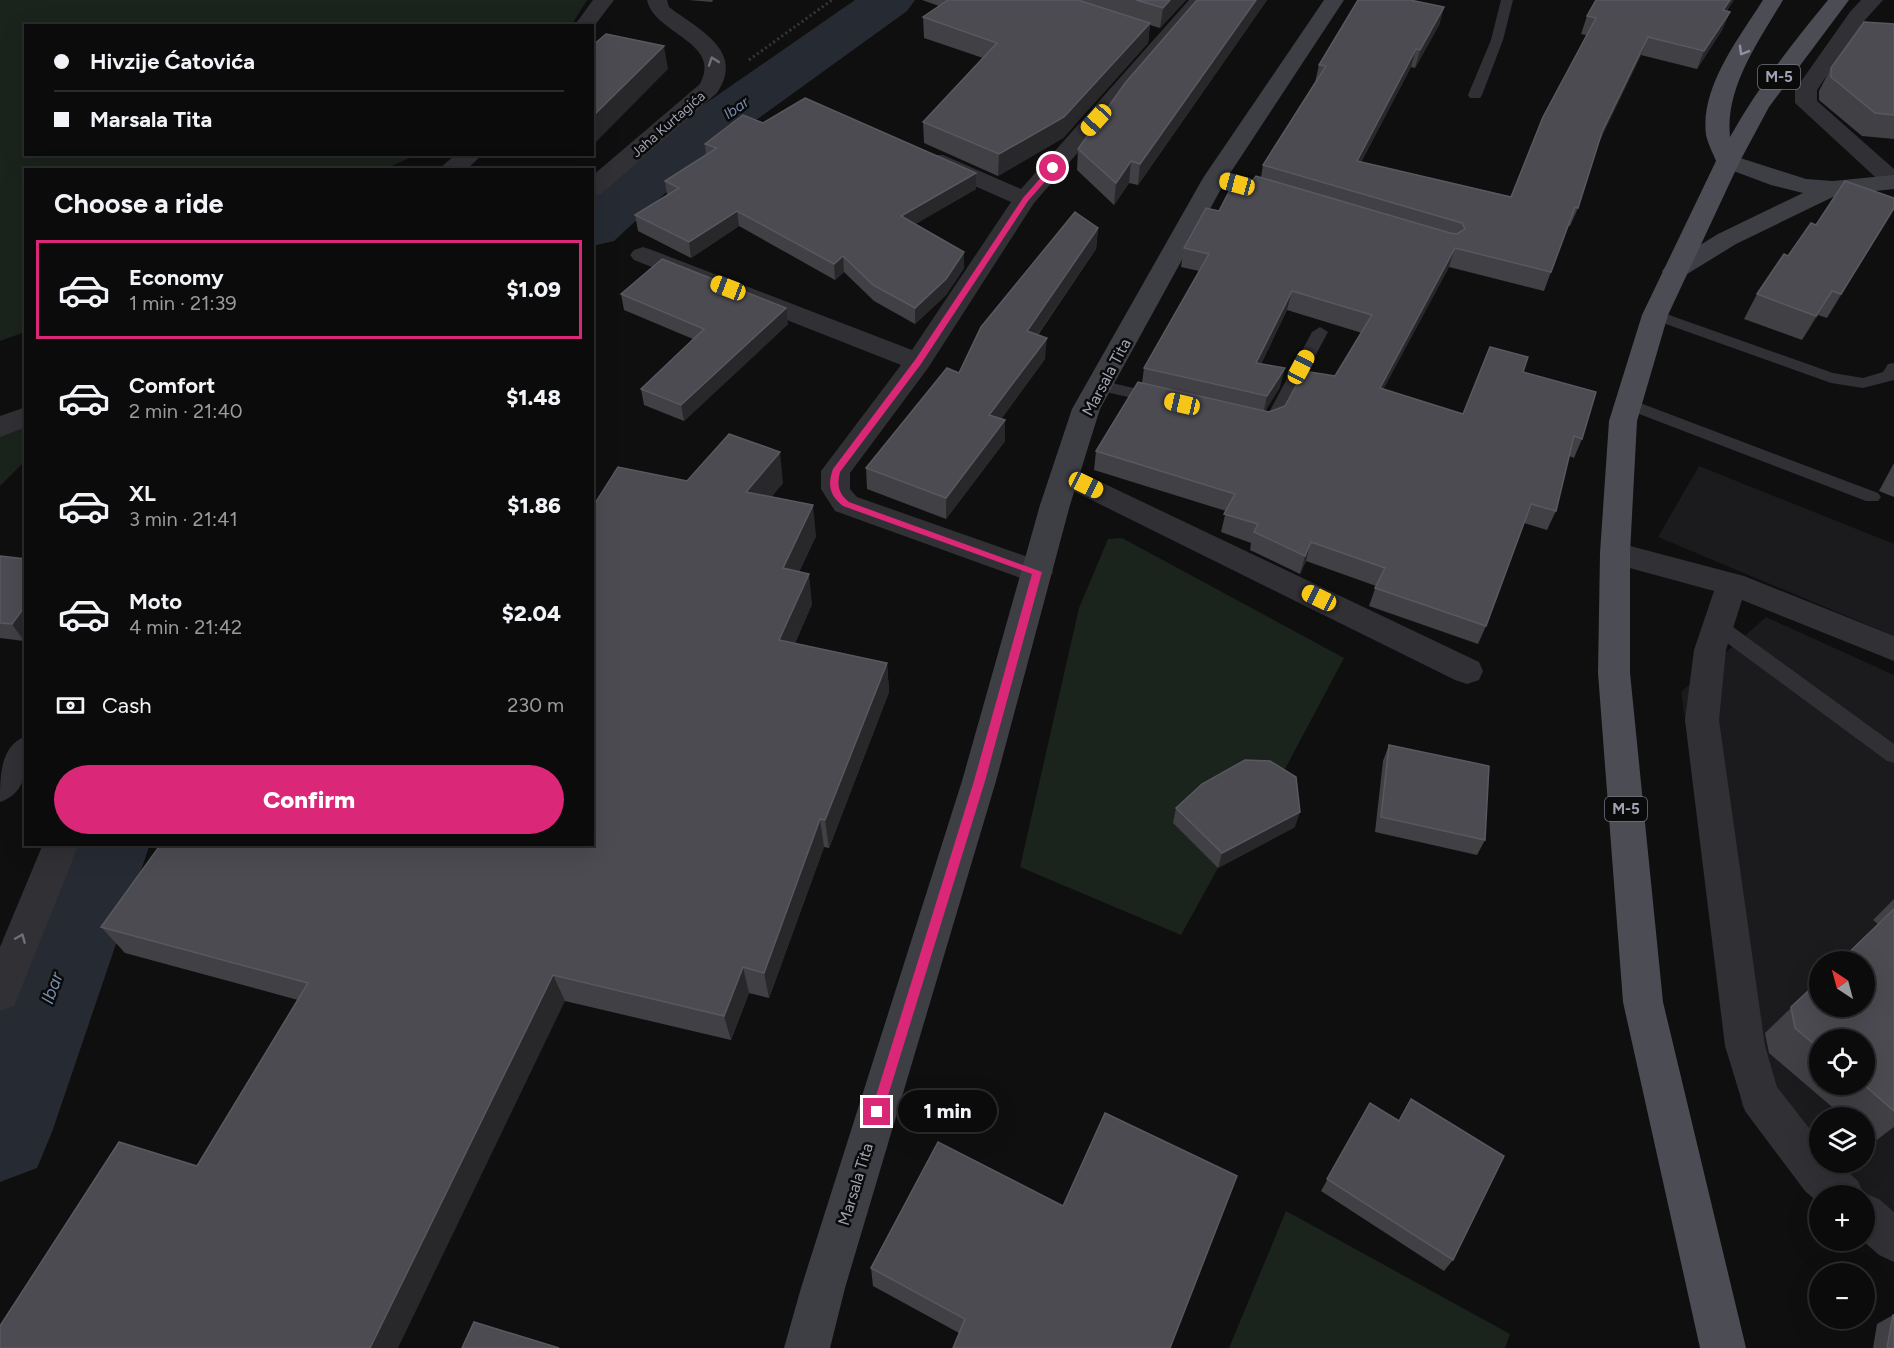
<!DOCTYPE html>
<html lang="en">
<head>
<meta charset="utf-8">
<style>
	:root { --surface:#0b0b0c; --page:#19191a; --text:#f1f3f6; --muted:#9a9b9d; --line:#2b2b2d; --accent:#db2777 }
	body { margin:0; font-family:Figtree,sans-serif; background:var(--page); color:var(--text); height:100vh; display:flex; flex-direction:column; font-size:22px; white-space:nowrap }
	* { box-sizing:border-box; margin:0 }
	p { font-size:20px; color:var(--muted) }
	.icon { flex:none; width:33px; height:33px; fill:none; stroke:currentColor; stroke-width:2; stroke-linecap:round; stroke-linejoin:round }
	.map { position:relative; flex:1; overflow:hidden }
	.drawer { position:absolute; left:24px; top:168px; width:570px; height:678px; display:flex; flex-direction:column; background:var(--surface); border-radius:0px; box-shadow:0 6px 24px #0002,0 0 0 2px var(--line) }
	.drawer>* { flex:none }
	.top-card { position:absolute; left:24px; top:24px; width:570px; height:132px; border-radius:0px; box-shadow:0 6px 24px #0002,0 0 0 2px var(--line); display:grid; align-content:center; height:132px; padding:0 30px; background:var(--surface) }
	.needle { width:39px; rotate:324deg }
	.buttons { position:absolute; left:1809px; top:951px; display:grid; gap:12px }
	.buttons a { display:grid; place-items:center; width:66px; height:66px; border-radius:50%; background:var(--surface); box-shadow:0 6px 24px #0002,0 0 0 2px var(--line); font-size:30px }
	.end { position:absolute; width:27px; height:27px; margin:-14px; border:8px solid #db2777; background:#fff; box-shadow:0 0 0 3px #fff }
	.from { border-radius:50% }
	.bubble { position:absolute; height:42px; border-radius:21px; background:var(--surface); box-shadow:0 6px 24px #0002,0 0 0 2px var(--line); font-size:20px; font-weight:800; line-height:42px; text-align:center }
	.car { position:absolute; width:18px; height:36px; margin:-18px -9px; border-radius:8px; box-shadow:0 0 4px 2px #0007; background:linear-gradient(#f5c518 24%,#345 0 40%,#f5c518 0 76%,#345 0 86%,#f5c518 0) }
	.top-card b { display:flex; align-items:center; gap:21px; height:57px; font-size:22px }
	.top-card b+b { border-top:2px solid var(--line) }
	.top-card i { width:15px; height:15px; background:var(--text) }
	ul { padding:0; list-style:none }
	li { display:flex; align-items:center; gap:18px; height:99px; margin:0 12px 9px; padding:0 18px; border:3px solid transparent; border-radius:0px }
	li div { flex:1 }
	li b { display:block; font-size:22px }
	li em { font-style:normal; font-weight:800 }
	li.on { border-color:var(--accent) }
	li>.icon { width:54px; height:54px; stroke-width:1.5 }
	h2 { padding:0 30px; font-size:27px; line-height:72px }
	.pay { display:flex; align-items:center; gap:15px; height:66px; padding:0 30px; font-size:22px }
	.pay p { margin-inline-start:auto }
	.primary-button { display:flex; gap:12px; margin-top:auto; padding:12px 30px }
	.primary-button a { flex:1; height:69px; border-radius:36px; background:var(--accent); color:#fff; font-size:24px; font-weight:800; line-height:69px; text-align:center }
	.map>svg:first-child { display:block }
	.built { fill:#1b1b1d; fill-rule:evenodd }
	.green { fill:#1b231d }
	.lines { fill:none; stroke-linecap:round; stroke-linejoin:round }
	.river { fill:#262b33; fill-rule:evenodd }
	.path { stroke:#36373c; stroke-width:3; stroke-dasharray:2 3; stroke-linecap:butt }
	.lane { fill:#303035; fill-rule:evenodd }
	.street { fill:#303035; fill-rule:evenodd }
	.secondary { fill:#3e3f45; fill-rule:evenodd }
	.primary { fill:#4c4d54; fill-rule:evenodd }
	.wall { fill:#404045; fill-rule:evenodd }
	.shaded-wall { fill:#28282b }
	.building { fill:#4b4b51; stroke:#585960; stroke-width:1.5 }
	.oneway { stroke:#8f929e }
	.oneway2 { stroke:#6e6f79 }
	.route { fill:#db2777 }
	.labels { text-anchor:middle; stroke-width:5; stroke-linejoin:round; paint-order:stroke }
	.far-street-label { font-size:14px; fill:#a0a3b1; stroke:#0a0a0b }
	.shield { fill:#0a0a0b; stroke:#73757f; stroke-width:1.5 }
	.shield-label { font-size:15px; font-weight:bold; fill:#a0a3b1 }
	.far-water-label { font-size:15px; font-style:italic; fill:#768cad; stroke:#0a0a0b }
	.street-label { font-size:16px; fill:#a0a3b1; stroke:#0a0a0b }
	.water-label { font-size:18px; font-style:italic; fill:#768cad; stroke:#0a0a0b }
</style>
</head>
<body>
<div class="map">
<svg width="1894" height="1348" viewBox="0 0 1894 1348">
	<rect width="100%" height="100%" fill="#0f0f10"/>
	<g class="built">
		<polygon points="1699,466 1894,544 1894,636 1658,537"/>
		<path d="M1766,617L1894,675V1236L1864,1196L1846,1195L1742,1107L1681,692ZM1820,962H1864V1006H1820ZM1820,1040H1864V1084H1820ZM1820,1118H1864V1162H1820Z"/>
	</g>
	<g class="green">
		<polygon points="0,0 587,0 571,26 26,26 26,154 416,155 383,170 26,170 25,332 0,341"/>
		<polygon points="25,409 25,461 0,486 0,420"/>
		<polygon points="1122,538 1344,658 1277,784 1173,823 1218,868 1181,935 1020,867 1079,608 1108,539"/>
		<polygon points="1286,1211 1510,1334 1505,1348 1229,1348"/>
	</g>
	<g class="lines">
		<g class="river">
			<polygon points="855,0 915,0 907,11 702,159 614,241 592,246 592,195 660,135"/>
			<polygon points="60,844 150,844 52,1132 37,1168 0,1182 0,998"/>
		</g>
		<polyline class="path" points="749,60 832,0"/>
		<g class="lane">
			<polygon points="1501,0 1513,0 1503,40 1482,95 1480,98 1470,98 1468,95 1491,40"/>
			<polygon points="1215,174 1264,187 1266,190 1259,194 1210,181 1210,175"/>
			<polygon points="1655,310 1833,373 1863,378 1883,372 1888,364 1894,363 1894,380 1863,388 1831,383 1649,318 1647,315"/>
			<polygon points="1320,327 1328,332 1279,424 1262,429 1256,427 1254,423 1256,419 1267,416 1312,332"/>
			<polygon points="1099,380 1164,395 1166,399 1158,404 1093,389 1091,385 1093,381"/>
			<polygon points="1627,398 1878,493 1881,497 1878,501 1866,501 1621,407 1619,403 1621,399"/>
			<polygon points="1715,617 1722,619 1894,744 1894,763 1887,761 1708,629 1706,624 1708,619"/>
		</g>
		<g class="street">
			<polygon points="593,0 614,0 592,29 592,26 574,26"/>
			<path d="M647,0H667L669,7C698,29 746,51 717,93L601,194L592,196V176L700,84C723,42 654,34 647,0Z"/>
			<polygon points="1189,0 1210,0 1034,203 928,368 850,473 850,489 857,497 1048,564 1053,572 1048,580 1037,583 1026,580 835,511 821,489 821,471 901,365 634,260 630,255 634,250 643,247 652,250 912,350 1011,202 927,165 923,160 927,155 943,155 1021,189"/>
			<polygon points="1861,0 1883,0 1865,20 1817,90 1817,101 1894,169 1894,189 1886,187 1795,103 1795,90 1850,12"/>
			<polygon points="456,154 483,154 466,170 438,170"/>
			<polygon points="26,407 26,427 0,437 0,416"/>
			<polygon points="1065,465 1479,662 1483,671 1479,680 1467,684 1455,680 1055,482 1050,475 1055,468"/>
			<polygon points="1615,542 1744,576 1894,636 1894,661 1742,600 1726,650 1719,720 1765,1046 1777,1087 1820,1142 1820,1162 1836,1162 1858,1181 1863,1193 1879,1199 1894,1212 1894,1262 1879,1255 1862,1240 1864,1240 1864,1196 1820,1196 1820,1204 1805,1191 1745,1111 1725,1046 1685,720 1694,650 1714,591 1604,561 1600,553 1604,545"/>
			<path d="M26,736C26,763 30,792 0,802C0,776 0,746 26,736Z"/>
			<polygon points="43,844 79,844 14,1006 0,1011 0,947"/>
		</g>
		<g class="secondary">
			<polygon points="1324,0 1344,0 1227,178 1100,409 1070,505 996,781 845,1288 830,1348 784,1348 801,1288 962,781 1040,505 1072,409 1203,178"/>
			<polygon points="1728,154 1806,179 1833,181 1894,175 1894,189 1837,195 1736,244 1684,276 1675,279 1666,276 1662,271 1666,266 1718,234 1803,193 1771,185 1720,166 1716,161 1720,156"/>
		</g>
		<path class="primary" d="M1763,0H1783C1759,41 1725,87 1730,137C1758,87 1792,44 1828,0H1849L1769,107L1740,161L1668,315L1637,421L1630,553V673L1663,1002L1746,1348H1700L1623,1002L1598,673L1600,553L1609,421L1642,315L1716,161C1713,153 1708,144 1706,135C1700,87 1739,38 1763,0Z"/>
	</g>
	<g class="wall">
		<polygon points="688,0 713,0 712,2"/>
		<polygon points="922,0 1186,0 1160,28 1150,25 1148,43 1063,138 998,176 924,143 923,122 983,58 924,38 923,17 939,6"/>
		<polygon points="1197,0 1267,0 1138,185 1129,183 1114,205 1077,170 1078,149"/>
		<path d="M1444,7L1439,25L1415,68L1411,67L1361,162L1511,197L1586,35L1581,34L1587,16L1727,11L1730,12L1722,30L1697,69L1641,55L1598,144L1578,208L1570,226H1568L1544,291L1449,267L1383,389L1463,414L1523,372L1582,439L1574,458L1569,456L1556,511L1547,530L1524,523L1486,626L1478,644L1369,606L1376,586L1306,561L1300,574L1250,550L1251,543L1221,532L1226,511L1094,470L1096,451L1142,383L1144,368L1199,271L1181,267L1184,248L1219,211L1252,181L1261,177L1263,165L1315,82L1319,65ZM1287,310L1362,333L1335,376L1285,406L1269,412L1265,411L1280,387L1261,364Z"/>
		<polygon points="1894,24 1894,139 1862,136 1819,100 1819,91 1831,68"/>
		<polygon points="763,123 976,189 915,224 964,268 946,295 915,324 874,301 844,272 835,280 739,226 691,258 638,231 635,215 667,195 665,181 706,155 705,144"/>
		<polygon points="1894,209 1827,318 1818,315 1802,340 1744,319 1757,294 1788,256 1816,225"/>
		<polygon points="1098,228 1096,249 1038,335 1045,359 1001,419 1005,441 946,519 867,489 866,468 959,373"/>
		<polygon points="621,294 788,324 684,421 644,405 641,389 693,339 624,310"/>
		<polygon points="1894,463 1894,497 1879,491"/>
		<polygon points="687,481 783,483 771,497 816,536 799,572 812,604 795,643 887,663 889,692 829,848 824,847 769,998 749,993 731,1040 565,1001 197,1166 298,1000 125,953 101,927 592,844"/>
		<polygon points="0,556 26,559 26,639 24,641 0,638"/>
		<polygon points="1389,745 1485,840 1477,855 1375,832 1383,761"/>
		<polygon points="1176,808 1295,827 1218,868 1173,823"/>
		<path d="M1894,899V1127L1874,1142L1864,1134V1118H1845L1769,1053L1765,1033L1878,924L1873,920ZM1820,1040L1864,1084H1820Z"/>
		<polygon points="1411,1099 1453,1260 1444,1271 1321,1191 1370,1103 1399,1120"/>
		<polygon points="871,1268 1170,1348 959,1333 873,1286"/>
		<polygon points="1893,1315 1894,1348 1873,1348 1877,1324"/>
	</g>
	<g class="shaded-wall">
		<polygon points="1170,0 1186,0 1160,28 1163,8"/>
		<polygon points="1256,0 1267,0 1138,185 1140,164"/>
		<polygon points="1730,0 1734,0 1716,28 1723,10"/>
		<polygon points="1444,7 1439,25 1415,68 1420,50"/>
		<polygon points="1730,12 1722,30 1697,69 1704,51"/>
		<polygon points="1150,23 1148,43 1063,138 998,176 999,154"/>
		<polygon points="1648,37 1641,55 1595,151 1602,132"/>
		<polygon points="664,46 668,69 592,146 592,117"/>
		<polygon points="1416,49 1411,67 1352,180 1357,161"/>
		<polygon points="1131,161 1129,183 1114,205 1116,183"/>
		<polygon points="976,173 976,189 902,232 901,216"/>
		<polygon points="1894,209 1885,224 1827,318 1841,294"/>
		<polygon points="737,211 739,226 691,258 689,242"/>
		<polygon points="1098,228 1096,249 1025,353 1027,331"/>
		<polygon points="1455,248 1449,267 1374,407 1380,388"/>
		<polygon points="964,252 964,268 946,295 915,324 915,308"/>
		<polygon points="843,256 844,272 835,280 834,264"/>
		<polygon points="1292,291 1287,310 1252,382 1256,363"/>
		<polygon points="1832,291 1818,315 1802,340 1816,316"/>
		<polygon points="786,308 788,324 684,421 681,405"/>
		<polygon points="1047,338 1045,359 989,436 989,415"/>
		<polygon points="1285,368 1280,387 1263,415 1267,396"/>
		<polygon points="1005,420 1005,441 946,519 946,498"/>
		<polygon points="780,452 783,483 750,523 746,492"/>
		<polygon points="813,505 816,536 786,599 783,568"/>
		<polygon points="1311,542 1306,561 1300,574 1305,556"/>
		<polygon points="809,574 812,604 783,669 779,640"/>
		<polygon points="26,605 26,639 24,641 12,624"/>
		<polygon points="887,663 889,692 829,848 825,820"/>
		<polygon points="1300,812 1295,827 1218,868 1222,853"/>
		<polygon points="820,819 824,847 769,998 764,973"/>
		<polygon points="743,967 749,993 731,1040 724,1016"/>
		<polygon points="553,975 565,1001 398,1348 370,1348"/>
	</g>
	<g class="building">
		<polygon points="948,0 1078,0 1150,23 1064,117 999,154 923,122 997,43 923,17"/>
		<polygon points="1136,0 1170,0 1163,8"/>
		<polygon points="1197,0 1256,0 1140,164 1131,161 1116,183 1078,149 1126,82"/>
		<polygon points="1358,0 1410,0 1444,7 1420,50 1416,49 1357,161 1511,197 1543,117 1596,18 1587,16 1596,0 1730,0 1723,10 1730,12 1704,51 1648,37 1602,132 1578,208 1575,207 1551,272 1455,248 1380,388 1463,414 1490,347 1528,357 1523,372 1596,392 1582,439 1574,436 1556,511 1531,504 1486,626 1375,588 1385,568 1311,542 1305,556 1254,532 1258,524 1224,514 1235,494 1096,451 1138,382 1269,412 1285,406 1304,371 1335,376 1372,315 1292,291 1256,363 1285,368 1267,396 1144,368 1209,254 1184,248 1206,208 1219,211 1236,178 1252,181 1256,176 1450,233 1457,234 1465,229 1462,223 1263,165 1326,66 1319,65"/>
		<polygon points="1864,22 1894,24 1894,115 1875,113 1831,77 1831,68"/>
		<polygon points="606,34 664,46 592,117 592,46"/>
		<polygon points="805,98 976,173 901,216 964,252 946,279 915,308 873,285 843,256 834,264 737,211 689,242 635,215 679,188 665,181 717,148 705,144 743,115 763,123"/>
		<polygon points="1845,181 1894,198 1894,208 1841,294 1832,291 1816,316 1757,294 1784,254 1788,256 1811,223 1816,225"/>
		<polygon points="1075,212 1098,228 1027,331 1047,338 989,415 1005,420 946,498 866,468 947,368 959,373 981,327"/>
		<polygon points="662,259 786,308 681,405 641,389 704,329 621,294"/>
		<polygon points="729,434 780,452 746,492 813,505 783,568 809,574 779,640 887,663 825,820 820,819 764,973 743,967 724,1016 553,975 370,1348 0,1348 0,1326 119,1142 197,1166 308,983 101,927 161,844 592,844 592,508 618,467 687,481"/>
		<polygon points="0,556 26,559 26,605 12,624 0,623"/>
		<polygon points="1389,745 1489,766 1485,840 1381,817"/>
		<polygon points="1245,760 1270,761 1296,777 1300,812 1222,853 1176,808 1202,784"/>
		<polygon points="1894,909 1894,1111 1863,1084 1864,1084 1864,1040 1820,1040 1820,1049 1795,1028 1791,1007 1820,980 1820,1006 1864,1006 1864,962 1839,962"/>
		<polygon points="1411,1099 1504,1156 1453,1260 1327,1179 1370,1103 1399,1121"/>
		<polygon points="1105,1113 1237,1176 1170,1348 953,1348 965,1319 871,1268 938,1142 1063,1206"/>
		<polygon points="1893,1315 1894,1315 1894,1348 1887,1348"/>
		<polygon points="474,1322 559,1348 462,1348"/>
	</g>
	<defs><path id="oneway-chevron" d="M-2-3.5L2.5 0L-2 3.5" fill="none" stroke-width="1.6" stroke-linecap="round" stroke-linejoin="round" transform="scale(1.5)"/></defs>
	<use class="oneway" href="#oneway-chevron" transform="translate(1743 51) rotate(120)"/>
	<g class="oneway2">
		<use href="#oneway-chevron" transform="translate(713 61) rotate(-109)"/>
		<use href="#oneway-chevron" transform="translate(21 938) rotate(-67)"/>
	</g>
	<path class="route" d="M1051,166L1057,168L1028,201L921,364L840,472C837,485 838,493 849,502L1042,572L985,781L883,1112L877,1118L871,1112L974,781L1032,574L843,506C830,496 827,485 833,469L915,360L1023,198Z"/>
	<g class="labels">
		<g class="far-street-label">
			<text transform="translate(668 124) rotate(-41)" y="5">Jaha Kurtagića</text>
		</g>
		<g class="shield">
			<rect x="1758" y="65" width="42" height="24" rx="4.5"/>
			<rect x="1605" y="797" width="42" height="24" rx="4.5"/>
		</g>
		<g class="shield-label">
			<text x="1779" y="82">M-5</text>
			<text x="1626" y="814">M-5</text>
		</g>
		<g class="far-water-label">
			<text transform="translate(736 108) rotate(-35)" y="5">Ibar</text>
		</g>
		<g class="street-label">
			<text transform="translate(1106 377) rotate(-62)" y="6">Marsala Tita</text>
			<text transform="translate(855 1184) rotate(-73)" y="6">Marsala Tita</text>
		</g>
		<g class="water-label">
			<text transform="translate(52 988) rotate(-70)" y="6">Ibar</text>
		</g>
	</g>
</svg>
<div class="buttons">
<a><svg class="needle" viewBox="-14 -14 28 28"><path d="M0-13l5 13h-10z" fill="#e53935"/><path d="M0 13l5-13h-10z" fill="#9a9b9d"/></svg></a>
<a><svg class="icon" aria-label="locate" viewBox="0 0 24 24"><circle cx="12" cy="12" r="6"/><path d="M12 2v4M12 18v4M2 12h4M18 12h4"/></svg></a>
<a><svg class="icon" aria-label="layers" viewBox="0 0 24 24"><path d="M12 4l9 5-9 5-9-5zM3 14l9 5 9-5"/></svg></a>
<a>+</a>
<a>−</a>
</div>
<i class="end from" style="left:1053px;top:168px"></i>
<i class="end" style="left:877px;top:1112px"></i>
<div class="bubble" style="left:898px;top:1090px;width:99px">1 min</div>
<i class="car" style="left:1096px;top:120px;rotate:222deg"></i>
<i class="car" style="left:1237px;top:184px;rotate:285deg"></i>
<i class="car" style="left:728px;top:288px;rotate:291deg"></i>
<i class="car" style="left:1301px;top:367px;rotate:28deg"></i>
<i class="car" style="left:1182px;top:404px;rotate:283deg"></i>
<i class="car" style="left:1086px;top:485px;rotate:116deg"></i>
<i class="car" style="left:1319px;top:598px;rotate:296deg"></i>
<div class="top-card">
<b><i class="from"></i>Hivzije Ćatovića</b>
<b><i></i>Marsala Tita</b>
</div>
<section class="drawer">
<h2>Choose a ride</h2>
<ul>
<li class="on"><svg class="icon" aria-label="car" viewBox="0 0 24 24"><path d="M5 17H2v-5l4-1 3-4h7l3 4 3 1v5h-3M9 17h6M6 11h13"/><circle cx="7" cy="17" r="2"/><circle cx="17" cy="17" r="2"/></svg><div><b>Economy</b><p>1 min · 21:39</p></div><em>$1.09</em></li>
<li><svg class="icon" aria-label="car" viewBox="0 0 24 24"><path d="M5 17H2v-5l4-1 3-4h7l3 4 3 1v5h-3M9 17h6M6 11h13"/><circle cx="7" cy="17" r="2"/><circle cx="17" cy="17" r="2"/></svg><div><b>Comfort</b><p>2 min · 21:40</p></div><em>$1.48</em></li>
<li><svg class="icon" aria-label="car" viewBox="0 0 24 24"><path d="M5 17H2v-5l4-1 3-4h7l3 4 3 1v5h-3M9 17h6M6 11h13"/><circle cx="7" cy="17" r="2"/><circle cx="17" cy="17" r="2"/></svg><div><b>XL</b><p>3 min · 21:41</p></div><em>$1.86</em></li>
<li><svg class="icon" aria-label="car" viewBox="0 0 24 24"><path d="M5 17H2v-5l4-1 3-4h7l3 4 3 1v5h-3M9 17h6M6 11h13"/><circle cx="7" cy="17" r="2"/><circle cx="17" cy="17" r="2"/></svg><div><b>Moto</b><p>4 min · 21:42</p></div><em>$2.04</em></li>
</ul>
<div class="pay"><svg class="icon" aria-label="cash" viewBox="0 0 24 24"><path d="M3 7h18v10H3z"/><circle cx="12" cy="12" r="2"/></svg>Cash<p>230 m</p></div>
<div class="primary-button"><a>Confirm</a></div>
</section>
</div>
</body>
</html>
